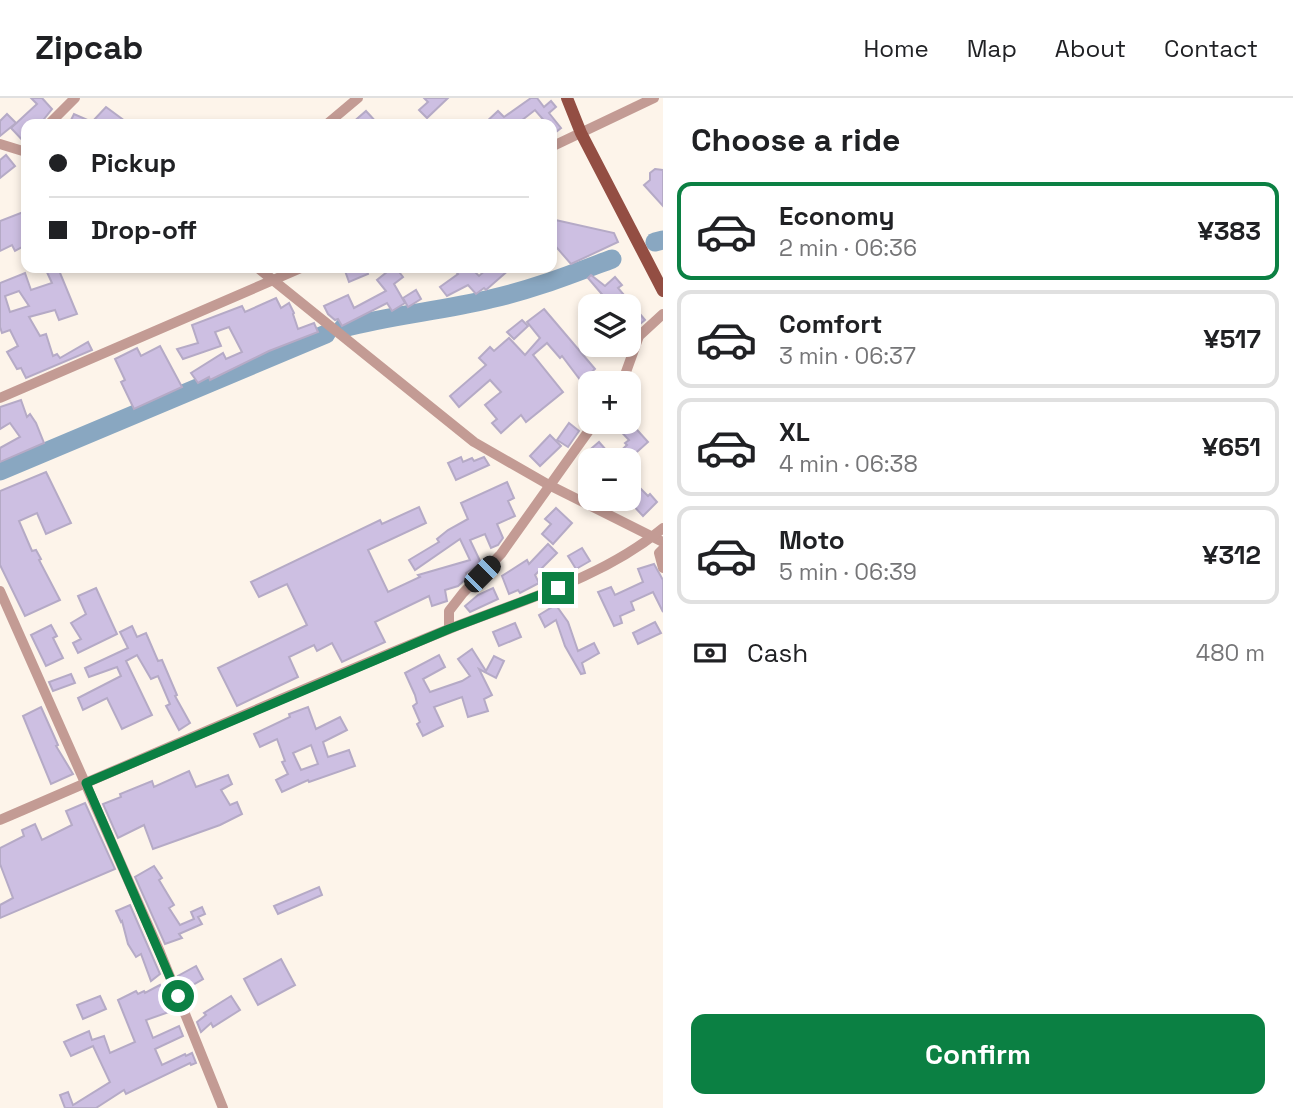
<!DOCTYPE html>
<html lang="en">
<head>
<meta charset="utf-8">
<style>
	:root { --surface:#fff; --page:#f2f2f2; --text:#202124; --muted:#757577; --line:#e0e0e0; --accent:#0b8043 }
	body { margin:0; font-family:"Space Grotesk",sans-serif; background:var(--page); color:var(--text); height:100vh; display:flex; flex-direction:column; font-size:26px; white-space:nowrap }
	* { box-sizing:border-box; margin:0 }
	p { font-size:23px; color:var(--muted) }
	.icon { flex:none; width:38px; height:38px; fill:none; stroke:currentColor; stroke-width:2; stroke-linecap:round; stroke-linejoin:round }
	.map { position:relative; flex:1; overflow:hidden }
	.side { display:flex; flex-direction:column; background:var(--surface); width:630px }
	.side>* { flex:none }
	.hud { position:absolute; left:21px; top:21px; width:536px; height:154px; border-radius:14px; box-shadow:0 4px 10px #0003; display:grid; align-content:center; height:154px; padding:0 28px; background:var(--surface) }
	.buttons { position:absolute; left:578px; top:196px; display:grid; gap:14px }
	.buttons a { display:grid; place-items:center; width:63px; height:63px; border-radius:14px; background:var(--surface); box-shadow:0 4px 10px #0003; font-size:35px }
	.end { position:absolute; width:32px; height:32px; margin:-16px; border:9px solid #0b8043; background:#fff; box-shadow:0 0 0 4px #fff }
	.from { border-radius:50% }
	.car { position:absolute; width:21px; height:42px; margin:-21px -10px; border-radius:9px; box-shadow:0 0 5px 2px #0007; background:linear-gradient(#222 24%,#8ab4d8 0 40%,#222 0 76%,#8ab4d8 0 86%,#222 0) }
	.hud b { display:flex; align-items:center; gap:24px; height:66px; font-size:26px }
	.hud b+b { border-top:2px solid var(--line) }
	.hud i { width:18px; height:18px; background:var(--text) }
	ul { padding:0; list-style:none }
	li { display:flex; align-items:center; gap:21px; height:98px; margin:0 14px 10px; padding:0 14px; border:4px solid var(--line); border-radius:14px }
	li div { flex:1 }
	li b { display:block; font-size:26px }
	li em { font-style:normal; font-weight:700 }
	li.on { border-color:var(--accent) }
	li>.icon { width:63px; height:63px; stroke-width:1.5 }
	h2 { padding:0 28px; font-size:32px; line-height:84px }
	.pay { display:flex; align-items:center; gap:18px; height:77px; padding:0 28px; font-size:26px }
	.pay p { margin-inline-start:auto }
	.action { display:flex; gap:14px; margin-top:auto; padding:14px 28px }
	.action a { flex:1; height:80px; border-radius:14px; background:var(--accent); color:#fff; font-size:28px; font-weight:700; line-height:80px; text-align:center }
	header { display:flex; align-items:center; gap:42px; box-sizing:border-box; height:98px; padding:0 35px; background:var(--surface); border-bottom:2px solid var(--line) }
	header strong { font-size:33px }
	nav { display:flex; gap:38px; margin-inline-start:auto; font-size:24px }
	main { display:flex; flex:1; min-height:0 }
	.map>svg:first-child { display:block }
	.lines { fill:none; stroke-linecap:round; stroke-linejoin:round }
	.river { stroke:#89a7c1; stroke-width:19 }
	.building { fill:#cdbfe2; stroke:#b5aac6; stroke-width:2; fill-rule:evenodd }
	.minor { stroke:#c39b94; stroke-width:10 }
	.major { stroke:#934e43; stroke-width:12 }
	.route { stroke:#0b8043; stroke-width:9 }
</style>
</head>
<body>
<header>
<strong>Zipcab</strong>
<nav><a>Home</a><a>Map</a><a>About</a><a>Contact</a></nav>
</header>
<main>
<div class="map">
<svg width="663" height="1010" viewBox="0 0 663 1010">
	<rect width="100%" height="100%" fill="#fdf4ea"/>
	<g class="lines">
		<g class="river">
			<polyline points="655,144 663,142"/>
			<path d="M343,230C391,217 441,213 490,201C532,192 572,176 612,161"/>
			<polyline points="0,373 326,236"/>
		</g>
	</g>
	<g class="building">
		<polygon points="31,0 42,0 52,11 40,26 26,26 26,46 11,30 37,6"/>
		<polygon points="424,0 448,0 427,20 419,12 428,4"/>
		<polygon points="531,0 537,0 544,9 551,3 556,9 549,15 561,30 551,38 551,26 547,26 535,12 517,26 484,26 498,13 504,19"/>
		<polygon points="106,9 129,26 69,26 74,16 92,24"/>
		<polygon points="366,13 378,26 351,26"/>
		<polygon points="7,16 16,25 0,38 0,23"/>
		<polygon points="6,57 15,68 0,80 0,62"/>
		<polygon points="655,71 663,72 663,108 644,87 650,82 650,75"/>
		<polygon points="26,113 26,147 15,153 12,147 0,153 0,123"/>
		<polygon points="551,121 614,135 618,144 571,166 551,143"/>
		<path d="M45,170H58L77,216L59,222L55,212L29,219L40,238L46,236L53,258L57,256L60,260L88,244L92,252L26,280L21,270L17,271L7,254L18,248L10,232L2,235L0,229V185L25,175L31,192L52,185ZM19,193L29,208L10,214L5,198Z"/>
		<polygon points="344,170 366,170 368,176 349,184"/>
		<polygon points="392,170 396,170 403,179 394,186 405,205 392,213 387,205 342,228 338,221 335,222 328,216 324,208 348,197 354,210 386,193 377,182"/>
		<polygon points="453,170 471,170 479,178 488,170 511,170 486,192 484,190 476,196 468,187 447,198 440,189 458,176"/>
		<polygon points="591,177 605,188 615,179 622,187 618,190 645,222 633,232 628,227 628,208 612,208 588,180"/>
		<polygon points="416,192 421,201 408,209 403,200"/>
		<polygon points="276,200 281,210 289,205 294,215 293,216 298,231 314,225 318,234 269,253 210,282 209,279 198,285 191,275 223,255 226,261 242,254 229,229 215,234 221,248 183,261 177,251 198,245 192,227 242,208 245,214"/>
		<polygon points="544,211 595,271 581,283 562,258 560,260 547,245 533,257 563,294 526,324 521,317 501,335 492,325 497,321 485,307 501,294 490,282 459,309 450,298 486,267 479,260 490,249 494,253 509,240 525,257 540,240 527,224"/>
		<polygon points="522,222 528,228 514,241 507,234"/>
		<polygon points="160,248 182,289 134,311 121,284 125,282 115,261 137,250 141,258"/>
		<polygon points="21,302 27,319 30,316 36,325 44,345 0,364 0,350 20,339 10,325 0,331 0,309"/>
		<polygon points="612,324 630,324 648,344 628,362 592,362 586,355 599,344 613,360 627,347 625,345 629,342"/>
		<polygon points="569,325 579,333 568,349 557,342"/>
		<polygon points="550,337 561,348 540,368 530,358"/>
		<polygon points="461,359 463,364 472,360 474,363 484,359 489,367 456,382 448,365"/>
		<polygon points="46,374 71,425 46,436 37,415 19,423 32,453 36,452 41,461 39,462 60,502 25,518 0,467 0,393"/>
		<polygon points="628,378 648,398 650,396 657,404 643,418 628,402"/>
		<polygon points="507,384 514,400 508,403 515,418 497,426 503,440 498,447 491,450 485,436 470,442 481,465 466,475 468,479 458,488 445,492 447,503 432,508 429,498 375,524 385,544 342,564 332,545 317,553 314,547 289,559 298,579 237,608 218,570 307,527 287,486 259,499 251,484 380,422 382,426 419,409 426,425 368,452 388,494 420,479 418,477 470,462 460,441 415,472 409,462 439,444 437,441 448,432 468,421 461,405"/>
		<polygon points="556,410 572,425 553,446 542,436 551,426 545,421"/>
		<polygon points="548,446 557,455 535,477 539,485 520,495 518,492 509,496 502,478 527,462 529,466"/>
		<polygon points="582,450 590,463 576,471 568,458"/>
		<polygon points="654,466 663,482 663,514 653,494 631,504 634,512 620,518 622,525 614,528 598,494 611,489 615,497 643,484 638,471"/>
		<polygon points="96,490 117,536 78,555 73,545 81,541 71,525 86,516 78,498"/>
		<polygon points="493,490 498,501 470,514 465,508 478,497"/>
		<polygon points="553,503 568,524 578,553 594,545 599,555 582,565 585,575 581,576 565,548 556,522 545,529 539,517 552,509 550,504"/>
		<polygon points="655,524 661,535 638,546 633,535"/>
		<polygon points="515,525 521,539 499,548 493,534"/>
		<polygon points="51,527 57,538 53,540 63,560 46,568 31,537"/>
		<polygon points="132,528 137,539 146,535 158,563 162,562 177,597 175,598 190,625 179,632 166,608 170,606 158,578 151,581 137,557 126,563 152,617 122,631 107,600 83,612 78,600 121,578 117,569 89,579 85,570 128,550 120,534"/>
		<polygon points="472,551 486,573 494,558 504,563 496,580 479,571 492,597 484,601 488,613 468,619 462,599 434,609 443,628 423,638 417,626 420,624 413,608 417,605 415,597 405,575 439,557 445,569 423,581 430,594 462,583 470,578 458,561"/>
		<polygon points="71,576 75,585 53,593 49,584"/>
		<polygon points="41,609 58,647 56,648 73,676 51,686 23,618"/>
		<path d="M308,609L316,631L340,619L347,632L323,644L328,659L349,652L355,668L309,684L308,682L282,694L276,682L288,676L282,664L285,663L277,641L260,649L254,636L290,619L289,616ZM311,647L318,666L301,672L293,655Z"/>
		<polygon points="189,673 196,689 228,677 232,686 221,692 230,707 237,704 242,716 220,727 153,751 144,727 118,740 103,706 121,699 120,696 152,683 154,689"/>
		<polygon points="85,705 115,771 0,820 0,807 13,800 0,766 0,750 24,738 22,732 35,726 42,742 72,727 66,713"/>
		<polygon points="154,768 162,780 159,782 174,807 169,810 180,827 194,821 191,814 202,809 205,816 198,819 202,826 179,836 182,840 165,846 135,779"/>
		<polygon points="319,789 322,797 278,816 274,808"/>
		<polygon points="130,807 160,876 151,883 141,856 136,859 128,846 122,823 121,824 116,813"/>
		<polygon points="281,861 295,887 258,907 244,881"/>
		<polygon points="196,868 203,881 184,892 178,878"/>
		<polygon points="160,887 172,913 146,922 153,940 179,928 183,938 155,951 162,967 185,956 186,958 192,955 196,965 191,967 190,965 126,996 124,992 96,1010 65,1010 60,997 68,994 73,1007 110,984 93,948 71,958 64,944 89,933 92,942 104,938 110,955 135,944 118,902 136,893 138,896 144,893 145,895"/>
		<polygon points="100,898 106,911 83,921 77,907"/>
		<polygon points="231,898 240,912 213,929 211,925 201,934 197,924 206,917 204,915"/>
	</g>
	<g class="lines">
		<g class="minor">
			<polyline points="49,26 75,0"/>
			<polyline points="327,26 358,0"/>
			<polyline points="0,46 26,54"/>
			<polyline points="551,49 654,0"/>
			<polyline points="258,170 474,344 549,387 663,444"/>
			<polyline points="622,285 639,238 663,216"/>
			<polyline points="0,300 301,170"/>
			<polyline points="663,451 659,455 663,470"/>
			<polyline points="0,493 160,854 223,1010"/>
			<polyline points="449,531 449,513 463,495 501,456 595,324"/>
			<path d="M0,722C149,658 298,592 449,531C522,502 601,481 663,430"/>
		</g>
		<polyline class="major" points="567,0 581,35 663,193"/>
	</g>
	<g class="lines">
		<polyline class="route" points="178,898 86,685 449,531 558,490"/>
	</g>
</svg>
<div class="buttons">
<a><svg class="icon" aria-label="layers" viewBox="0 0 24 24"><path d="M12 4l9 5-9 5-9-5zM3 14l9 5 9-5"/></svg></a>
<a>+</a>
<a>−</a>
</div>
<i class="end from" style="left:178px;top:898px"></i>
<i class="end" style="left:558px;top:490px"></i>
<i class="car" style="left:482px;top:476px;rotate:45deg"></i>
<div class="hud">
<b><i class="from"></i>Pickup</b>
<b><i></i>Drop-off</b>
</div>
</div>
<section class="side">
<h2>Choose a ride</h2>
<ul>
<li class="on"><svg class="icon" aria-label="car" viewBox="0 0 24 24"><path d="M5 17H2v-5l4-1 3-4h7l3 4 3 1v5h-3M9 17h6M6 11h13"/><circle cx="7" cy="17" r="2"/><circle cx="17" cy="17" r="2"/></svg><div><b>Economy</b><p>2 min · 06:36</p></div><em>¥383</em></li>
<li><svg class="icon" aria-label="car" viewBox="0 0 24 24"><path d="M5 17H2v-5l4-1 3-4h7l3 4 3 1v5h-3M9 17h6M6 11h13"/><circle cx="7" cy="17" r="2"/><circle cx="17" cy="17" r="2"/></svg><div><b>Comfort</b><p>3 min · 06:37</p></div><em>¥517</em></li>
<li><svg class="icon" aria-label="car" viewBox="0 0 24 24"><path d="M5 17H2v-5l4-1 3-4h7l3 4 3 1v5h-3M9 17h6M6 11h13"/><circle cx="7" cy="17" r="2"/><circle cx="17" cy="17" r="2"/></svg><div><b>XL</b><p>4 min · 06:38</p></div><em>¥651</em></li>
<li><svg class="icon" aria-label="car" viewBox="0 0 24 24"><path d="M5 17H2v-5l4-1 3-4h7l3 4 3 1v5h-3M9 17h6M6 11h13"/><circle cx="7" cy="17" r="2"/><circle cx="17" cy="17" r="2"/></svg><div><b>Moto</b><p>5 min · 06:39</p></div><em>¥312</em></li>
</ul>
<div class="pay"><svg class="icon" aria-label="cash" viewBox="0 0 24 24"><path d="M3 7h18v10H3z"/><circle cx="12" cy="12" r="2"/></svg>Cash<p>480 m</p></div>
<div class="action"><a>Confirm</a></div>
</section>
</main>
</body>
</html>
